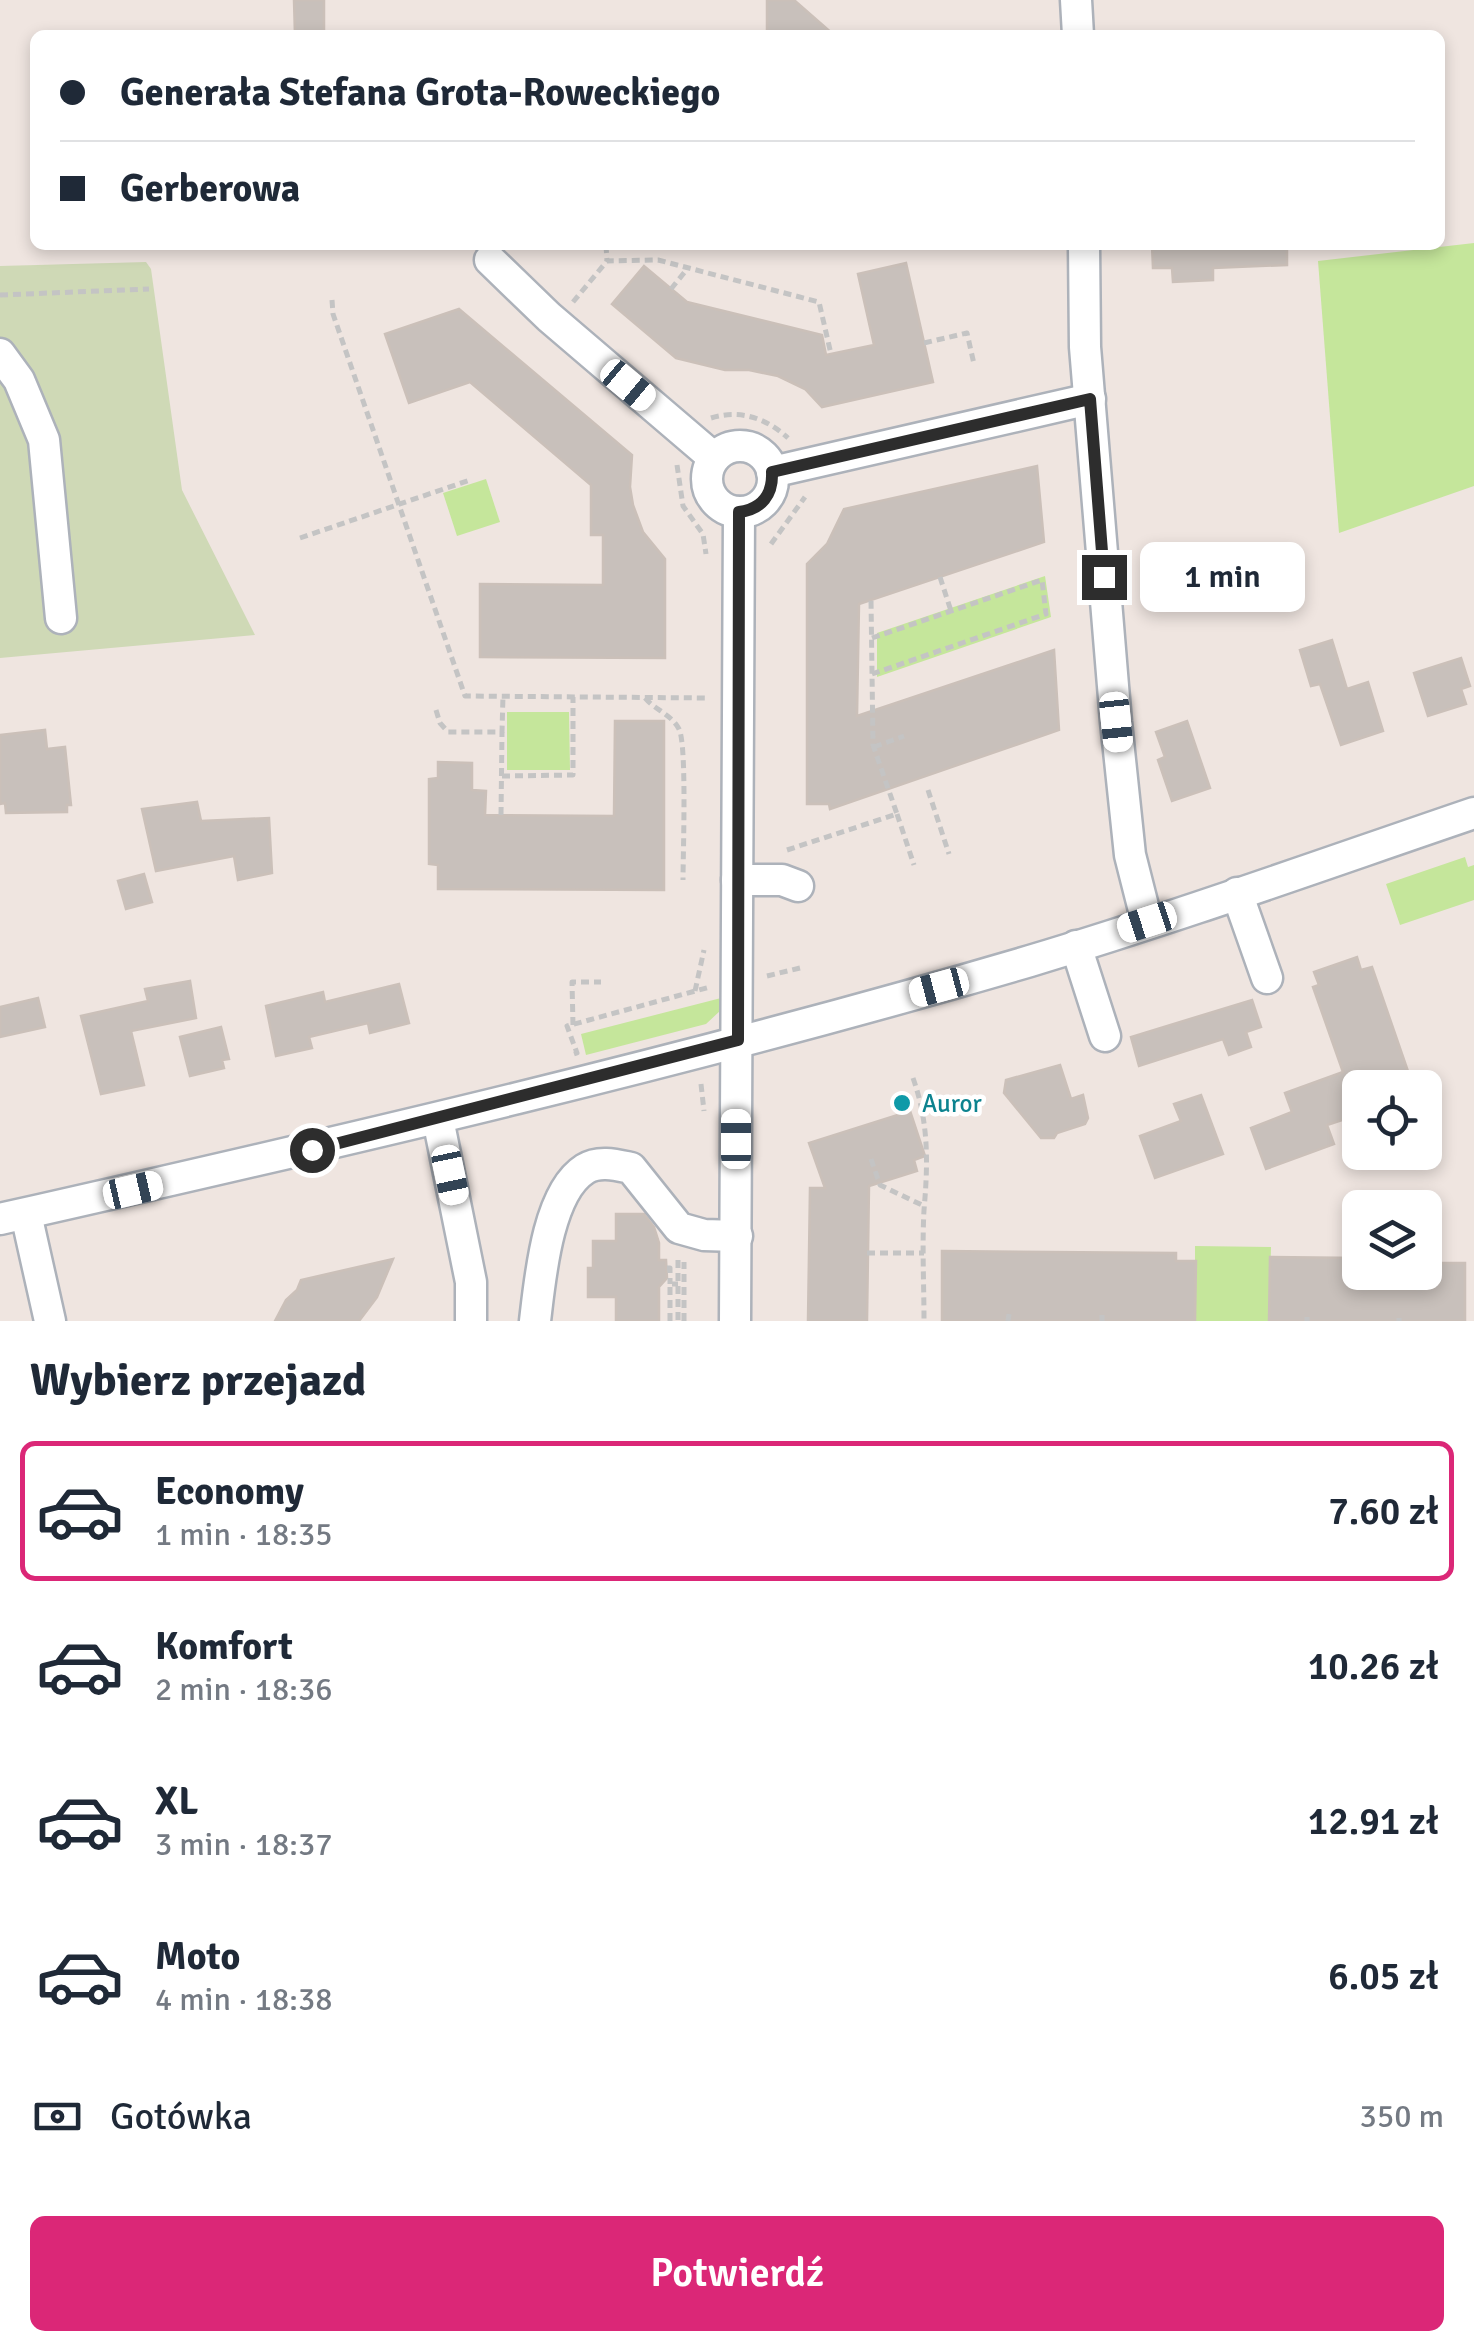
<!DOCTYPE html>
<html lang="pl">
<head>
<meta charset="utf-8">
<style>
	:root { --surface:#fff; --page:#f2f2f3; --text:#1f2937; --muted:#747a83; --line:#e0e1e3; --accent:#db2777 }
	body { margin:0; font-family:Signika,sans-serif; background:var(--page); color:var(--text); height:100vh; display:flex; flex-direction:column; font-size:38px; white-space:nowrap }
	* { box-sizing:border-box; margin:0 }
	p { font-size:32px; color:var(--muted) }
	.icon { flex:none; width:55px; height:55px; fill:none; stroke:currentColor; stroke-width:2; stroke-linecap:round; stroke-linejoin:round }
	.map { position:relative; height:1321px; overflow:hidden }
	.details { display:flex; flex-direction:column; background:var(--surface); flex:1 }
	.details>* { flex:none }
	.top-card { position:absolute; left:30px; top:30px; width:1415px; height:220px; border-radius:15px; box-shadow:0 5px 15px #0003; display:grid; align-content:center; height:220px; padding:0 30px; background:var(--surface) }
	.controls { position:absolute; left:1342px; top:1070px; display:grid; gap:20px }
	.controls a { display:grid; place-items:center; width:100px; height:100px; border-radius:15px; background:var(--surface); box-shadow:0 5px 15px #0003; font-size:50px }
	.end { position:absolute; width:45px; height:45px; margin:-22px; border:12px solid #2d2d2d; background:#fff; box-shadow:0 0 0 5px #fff }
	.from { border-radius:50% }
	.bubble { position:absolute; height:70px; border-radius:15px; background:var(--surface); box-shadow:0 5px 15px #0003; font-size:32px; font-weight:600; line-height:70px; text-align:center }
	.car { position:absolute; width:30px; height:60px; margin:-30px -15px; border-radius:12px; box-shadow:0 0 8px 2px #0007; background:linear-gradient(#fff 24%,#345 0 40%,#fff 0 76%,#345 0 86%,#fff 0) }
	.top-card b { display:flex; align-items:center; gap:35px; height:95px; font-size:38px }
	.top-card b+b { border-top:2px solid var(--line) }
	.top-card i { width:25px; height:25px; background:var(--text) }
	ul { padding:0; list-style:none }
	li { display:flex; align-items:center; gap:30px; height:140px; margin:0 20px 15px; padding:0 10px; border:5px solid transparent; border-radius:15px }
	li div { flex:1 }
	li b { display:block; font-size:38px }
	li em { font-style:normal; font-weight:600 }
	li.selected { border-color:var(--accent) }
	li>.icon { width:90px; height:90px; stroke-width:1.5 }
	h2 { padding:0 30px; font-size:45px; line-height:120px }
	.pay { display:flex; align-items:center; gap:25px; height:110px; padding:0 30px; font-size:38px }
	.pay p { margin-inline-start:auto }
	.button { display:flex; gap:20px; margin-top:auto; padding:20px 30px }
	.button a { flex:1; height:115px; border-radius:15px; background:var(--accent); color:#fff; font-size:40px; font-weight:600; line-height:115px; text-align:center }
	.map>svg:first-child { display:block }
	.green { fill:#c5e69b }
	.cemetery { fill:#cfd9b6 }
	.building { fill:#c8c0bb; stroke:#cbc0b9; stroke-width:2.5 }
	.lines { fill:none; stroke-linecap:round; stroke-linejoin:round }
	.minor-casing { stroke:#adb2ba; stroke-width:35 }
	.path { stroke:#c4c4c4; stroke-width:5; stroke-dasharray:8 5; stroke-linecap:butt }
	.minor { stroke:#fff; stroke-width:30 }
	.route { stroke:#2d2d2d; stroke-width:12 }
	.culture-dot { fill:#0f9aa8; stroke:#fff; stroke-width:4 }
	.labels { text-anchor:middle; stroke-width:9; stroke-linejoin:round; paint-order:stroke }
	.culture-label { font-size:25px; fill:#0d838f; stroke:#fff; text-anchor:start }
</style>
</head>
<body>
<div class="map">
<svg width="1474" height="1321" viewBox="0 0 1474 1321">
	<rect width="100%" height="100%" fill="#efe5e0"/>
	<g class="green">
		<polygon points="1474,243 1474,486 1339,533 1318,261"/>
		<polygon points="486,479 500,522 457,536 443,493"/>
		<polygon points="1045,576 1051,617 877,677 877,633"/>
		<polygon points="569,712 570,770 507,770 507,712"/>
		<polygon points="1465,857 1468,867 1474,865 1474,900 1400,925 1386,884"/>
		<polygon points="725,997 721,1010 706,1024 586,1055 581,1034"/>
		<polygon points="1195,1246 1271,1247 1269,1321 1195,1321"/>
	</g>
	<polygon class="cemetery" points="146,262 151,269 182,490 255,635 0,658 0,266"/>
	<g class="building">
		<polygon points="294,0 324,0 324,35 295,35"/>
		<polygon points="767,0 794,0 834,35 767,35"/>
		<polygon points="1152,245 1287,245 1287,265 1213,268 1213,280 1173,282 1172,268 1153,268"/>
		<polygon points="906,263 933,382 822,407 805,389 778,376 749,370 725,370 676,358 612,304 644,266 687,302 822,335 826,355 874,345 858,274"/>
		<polygon points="459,309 632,455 630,487 633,505 643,532 665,559 665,658 480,657 480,584 603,585 603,535 591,535 591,485 470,382 409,403 385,334"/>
		<polygon points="1037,466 1044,542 859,604 857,716 1054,650 1059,730 830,809 829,804 807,804 807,564 827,544 844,509"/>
		<polygon points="1332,640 1347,689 1368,682 1383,731 1341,745 1320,684 1311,686 1300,650"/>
		<polygon points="1461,658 1470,686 1461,689 1466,704 1428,716 1414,673"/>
		<polygon points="615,721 664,721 664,890 438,889 438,865 429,864 429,779 438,778 438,762 472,763 472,790 486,791 485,815 614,816"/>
		<polygon points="1187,721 1210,788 1172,801 1158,760 1165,757 1156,732"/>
		<polygon points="45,730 47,749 65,747 71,805 67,805 67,812 6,813 5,803 0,804 0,735"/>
		<polygon points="197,802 201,821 269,818 272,873 238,880 234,856 156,871 142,809"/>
		<polygon points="144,874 152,902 126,909 118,881"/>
		<polygon points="1357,957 1361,970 1372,967 1411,1080 1389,1088 1360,1088 1360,1114 1327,1125 1334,1144 1266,1169 1251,1128 1292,1112 1285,1093 1343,1072 1313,987 1319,985 1314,972"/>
		<polygon points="190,981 196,1018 131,1031 144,1085 101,1094 81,1016 148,1001 145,989"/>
		<polygon points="399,984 409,1023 370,1033 368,1023 309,1037 312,1048 276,1056 266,1006 323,992 325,1002"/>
		<polygon points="38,998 45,1027 0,1037 0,1007"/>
		<polygon points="1252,1000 1261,1027 1246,1032 1251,1047 1229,1055 1223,1039 1139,1066 1131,1037"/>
		<polygon points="221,1027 229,1059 222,1060 224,1068 190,1076 180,1037"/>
		<polygon points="1060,1065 1071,1099 1083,1095 1088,1118 1085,1124 1057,1133 1054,1138 1041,1138 1004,1093 1006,1080"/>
		<polygon points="1201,1095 1223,1154 1155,1178 1140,1136 1181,1121 1174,1104"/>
		<polygon points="910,1111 925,1156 914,1160 917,1171 869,1186 867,1321 808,1321 810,1188 825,1188 809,1143"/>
		<polygon points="616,1214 644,1214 654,1227 659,1243 659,1260 666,1260 667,1278 659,1287 659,1321 616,1321 616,1297 588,1297 588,1268 593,1268 593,1241 616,1241"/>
		<polygon points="942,1251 1176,1253 1176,1261 1196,1261 1195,1321 942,1321"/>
		<polygon points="1270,1257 1360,1258 1360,1272 1425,1272 1425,1263 1465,1263 1465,1321 1269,1321"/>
		<polygon points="393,1259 377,1297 359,1321 275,1321 286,1300 297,1290 301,1280"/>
	</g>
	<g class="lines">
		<defs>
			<g id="minor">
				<polyline points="1076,0 1078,35"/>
				<polyline points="1084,245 1085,347 1116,722 1130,855 1147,922"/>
				<polyline points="490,260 549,317 714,458"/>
				<polyline points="0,354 19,380 44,440 61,618"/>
				<circle cx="740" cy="479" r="33"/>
				<polyline points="772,472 1090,399"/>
				<polyline points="737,880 782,880 798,886"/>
				<polyline points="1237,893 1267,978"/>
				<polyline points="1076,946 1105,1036"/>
				<polyline points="438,1119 471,1282 471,1321"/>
				<polyline points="26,1214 50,1321"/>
				<path d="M0,1219C345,1141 690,1061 1030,961C1180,916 1327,863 1474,813"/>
				<path d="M535,1321C540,1280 547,1193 585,1169C599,1160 617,1165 631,1168L679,1228L704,1235L737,1236"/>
				<polyline points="735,1321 739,512"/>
			</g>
		</defs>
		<use href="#minor" class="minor-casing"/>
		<g class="path">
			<polyline points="532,245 549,245"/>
			<polyline points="606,245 607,261"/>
			<polyline points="671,289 688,268"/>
			<polyline points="0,295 149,289"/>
			<polyline points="332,300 333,314 465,696 709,698"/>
			<polyline points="573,302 607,261 658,260 819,302 831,354"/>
			<polyline points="924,343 967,333 974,364"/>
			<path d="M711,418C740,409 766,418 788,438"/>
			<polyline points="677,465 683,506 703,534 706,554"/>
			<polyline points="300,538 470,480"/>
			<polyline points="771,544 805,497"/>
			<polyline points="940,577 951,611"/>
			<polyline points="872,638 1042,580 1046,614 872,674"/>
			<path d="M645,698C655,710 671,714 679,729C687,744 683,855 683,880"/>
			<polyline points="436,710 440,723 448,732 502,732 503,696"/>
			<polyline points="874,747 904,736"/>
			<polyline points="502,776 573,775 573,697"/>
			<polyline points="928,790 949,854"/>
			<polyline points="897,814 914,865"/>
			<polyline points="501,815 502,732"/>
			<polyline points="787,850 897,814 873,745 871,600"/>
			<polyline points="767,976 800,968"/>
			<polyline points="695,991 704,950"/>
			<polyline points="573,1025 572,982 601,982"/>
			<polyline points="574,1054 577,1053 567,1026 710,987"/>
			<path d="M913,1078C929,1123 928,1164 924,1210C922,1247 924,1284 924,1321"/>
			<polyline points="701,1084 704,1111"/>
			<polyline points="871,1159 880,1185 924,1206"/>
			<polyline points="867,1253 924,1253"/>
			<polyline points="678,1260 678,1321"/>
			<polyline points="667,1268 670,1268 670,1284"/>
			<polyline points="1307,1317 1307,1321"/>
			<polyline points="1399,1318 1399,1321"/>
			<polyline points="670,1321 670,1284 678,1284"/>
			<polyline points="684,1321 684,1262"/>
			<polyline points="1008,1321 1009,1314"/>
			<polyline points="1102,1321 1102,1315"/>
		</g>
		<use href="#minor" class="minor"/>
	</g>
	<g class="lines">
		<path class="route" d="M312,1150L738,1040L739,512C762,509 773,495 772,472L1090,399L1104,577"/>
	</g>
	<circle class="culture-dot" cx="902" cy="1103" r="10"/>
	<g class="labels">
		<g class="culture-label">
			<text x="922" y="1112">Auror</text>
		</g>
	</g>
</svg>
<div class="controls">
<a><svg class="icon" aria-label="locate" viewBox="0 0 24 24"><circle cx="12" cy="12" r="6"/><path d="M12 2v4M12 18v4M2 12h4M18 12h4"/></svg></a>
<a><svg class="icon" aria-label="layers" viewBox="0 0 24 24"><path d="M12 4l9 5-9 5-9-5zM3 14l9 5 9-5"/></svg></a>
</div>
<i class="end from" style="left:312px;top:1150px"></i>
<i class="end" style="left:1104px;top:577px"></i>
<div class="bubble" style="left:1140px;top:542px;width:165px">1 min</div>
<i class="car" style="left:628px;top:385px;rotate:130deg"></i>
<i class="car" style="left:1116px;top:722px;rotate:174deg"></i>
<i class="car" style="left:1147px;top:922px;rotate:252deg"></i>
<i class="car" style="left:939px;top:987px;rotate:255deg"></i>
<i class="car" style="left:736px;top:1139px;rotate:0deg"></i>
<i class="car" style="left:450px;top:1175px;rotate:168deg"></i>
<i class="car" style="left:133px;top:1190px;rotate:77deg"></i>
<div class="top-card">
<b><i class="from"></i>Generała Stefana Grota-Roweckiego</b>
<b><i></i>Gerberowa</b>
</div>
</div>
<section class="details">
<h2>Wybierz przejazd</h2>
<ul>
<li class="selected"><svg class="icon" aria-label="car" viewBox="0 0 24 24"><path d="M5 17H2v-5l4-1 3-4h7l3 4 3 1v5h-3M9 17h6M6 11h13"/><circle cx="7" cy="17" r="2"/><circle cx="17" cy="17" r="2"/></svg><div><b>Economy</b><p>1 min · 18:35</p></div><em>7.60 zł</em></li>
<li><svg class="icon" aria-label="car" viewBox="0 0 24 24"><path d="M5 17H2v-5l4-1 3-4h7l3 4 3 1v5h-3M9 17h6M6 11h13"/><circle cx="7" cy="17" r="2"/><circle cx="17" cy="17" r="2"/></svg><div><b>Komfort</b><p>2 min · 18:36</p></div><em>10.26 zł</em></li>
<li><svg class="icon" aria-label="car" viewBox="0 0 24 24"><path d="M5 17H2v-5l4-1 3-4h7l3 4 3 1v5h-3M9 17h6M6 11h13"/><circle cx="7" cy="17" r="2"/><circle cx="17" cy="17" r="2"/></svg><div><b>XL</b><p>3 min · 18:37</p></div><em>12.91 zł</em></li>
<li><svg class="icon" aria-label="car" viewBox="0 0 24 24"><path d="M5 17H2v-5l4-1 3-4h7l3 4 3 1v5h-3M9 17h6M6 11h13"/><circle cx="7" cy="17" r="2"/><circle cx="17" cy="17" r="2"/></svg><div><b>Moto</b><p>4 min · 18:38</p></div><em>6.05 zł</em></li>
</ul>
<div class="pay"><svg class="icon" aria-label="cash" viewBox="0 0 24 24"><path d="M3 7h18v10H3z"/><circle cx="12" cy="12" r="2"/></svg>Gotówka<p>350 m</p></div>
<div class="button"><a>Potwierdź</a></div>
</section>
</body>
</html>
